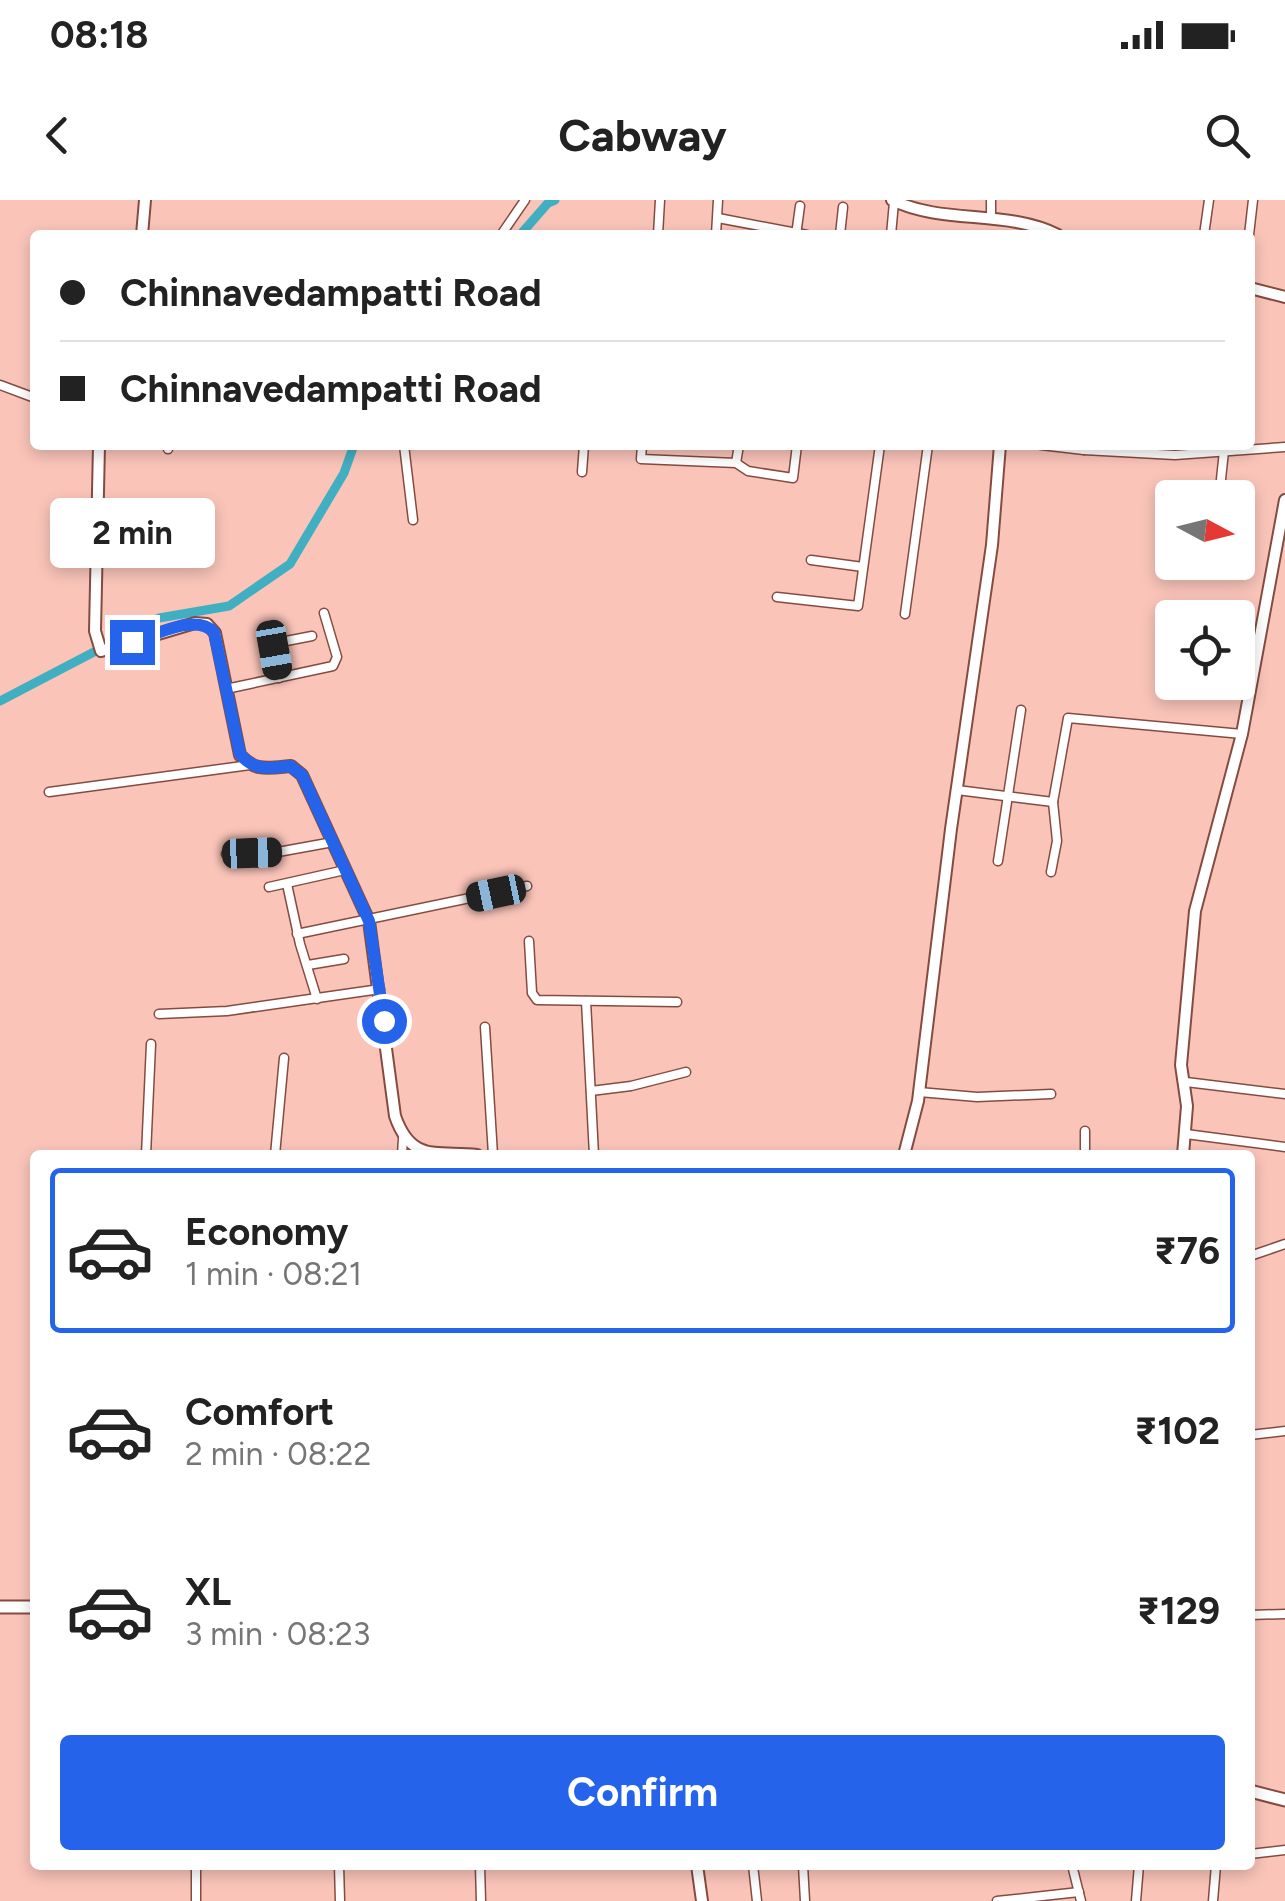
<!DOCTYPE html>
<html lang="en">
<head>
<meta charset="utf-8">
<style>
	:root { --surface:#fff; --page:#f6f6f6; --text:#222; --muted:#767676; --line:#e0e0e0; --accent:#2563eb }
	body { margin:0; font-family:Figtree,sans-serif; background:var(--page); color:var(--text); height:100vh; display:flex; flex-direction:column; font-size:38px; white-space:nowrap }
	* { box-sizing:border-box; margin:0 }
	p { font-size:32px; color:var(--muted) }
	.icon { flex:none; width:55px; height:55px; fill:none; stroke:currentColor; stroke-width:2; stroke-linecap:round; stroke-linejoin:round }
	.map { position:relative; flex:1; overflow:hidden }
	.drawer { position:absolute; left:30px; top:950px; width:1225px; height:720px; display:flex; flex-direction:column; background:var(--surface); border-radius:10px; box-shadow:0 5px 15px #0003 }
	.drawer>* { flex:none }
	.banner { position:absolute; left:30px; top:30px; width:1225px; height:220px; border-radius:10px; box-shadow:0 5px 15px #0003; display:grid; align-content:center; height:220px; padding:0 30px; background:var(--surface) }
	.needle { width:65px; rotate:97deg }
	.tools { position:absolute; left:1155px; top:280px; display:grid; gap:20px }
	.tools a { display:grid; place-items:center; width:100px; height:100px; border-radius:10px; background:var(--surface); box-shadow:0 5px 15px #0003; font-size:50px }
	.end { position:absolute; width:45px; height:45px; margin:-22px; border:12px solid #2563eb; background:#fff; box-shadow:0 0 0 5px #fff }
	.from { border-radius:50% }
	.bubble { position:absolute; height:70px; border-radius:10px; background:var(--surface); box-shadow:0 5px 15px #0003; font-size:32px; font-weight:700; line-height:70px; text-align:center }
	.car { position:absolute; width:30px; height:60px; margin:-30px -15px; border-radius:12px; box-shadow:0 0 8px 2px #0007; background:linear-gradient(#222 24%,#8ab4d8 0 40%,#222 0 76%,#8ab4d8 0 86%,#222 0) }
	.banner b { display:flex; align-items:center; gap:35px; height:95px; font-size:38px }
	.banner b+b { border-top:2px solid var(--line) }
	.banner i { width:25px; height:25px; background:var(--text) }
	ul { padding:18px 0 0; list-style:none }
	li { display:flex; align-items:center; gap:30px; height:165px; margin:0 20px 15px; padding:0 10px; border:5px solid transparent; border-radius:10px }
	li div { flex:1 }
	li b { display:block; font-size:38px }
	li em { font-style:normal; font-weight:700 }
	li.active { border-color:var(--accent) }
	li>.icon { width:90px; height:90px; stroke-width:1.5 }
	.button { display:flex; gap:20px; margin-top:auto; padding:20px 30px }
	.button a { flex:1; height:115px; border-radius:10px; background:var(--accent); color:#fff; font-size:40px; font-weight:700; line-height:115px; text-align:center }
	.status { display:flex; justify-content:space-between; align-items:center; height:70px; padding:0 50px; background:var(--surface); direction:ltr }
	.status svg { height:28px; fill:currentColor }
	header { display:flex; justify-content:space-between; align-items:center; height:130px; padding:0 30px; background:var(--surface); font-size:45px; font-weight:700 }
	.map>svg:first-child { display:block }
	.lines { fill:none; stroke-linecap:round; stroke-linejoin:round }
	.canal { stroke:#41afc2; stroke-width:9 }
	.minor-casing { stroke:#854b41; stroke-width:11 }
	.tertiary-casing { stroke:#854b41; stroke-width:14 }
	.secondary-casing { stroke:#854b41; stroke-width:15 }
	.minor { stroke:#fff; stroke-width:8 }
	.tertiary { stroke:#fff; stroke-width:10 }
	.secondary { stroke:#fff; stroke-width:11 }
	.route { stroke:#2563eb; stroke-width:12 }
</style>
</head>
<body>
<div class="status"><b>08:18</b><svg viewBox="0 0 49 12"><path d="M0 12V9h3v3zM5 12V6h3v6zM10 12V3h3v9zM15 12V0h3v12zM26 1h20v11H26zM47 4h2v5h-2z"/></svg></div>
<header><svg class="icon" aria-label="back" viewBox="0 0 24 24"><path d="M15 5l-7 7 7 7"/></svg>Cabway<svg class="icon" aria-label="search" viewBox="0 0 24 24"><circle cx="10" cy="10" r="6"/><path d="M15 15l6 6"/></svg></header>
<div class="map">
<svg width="1285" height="1701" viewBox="0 0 1285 1701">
	<rect width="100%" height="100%" fill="#fac4b9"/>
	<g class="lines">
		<g class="canal">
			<polyline points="520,35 548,3 555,0"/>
			<polyline points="0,501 159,418 229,406 290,364 344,273 354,245"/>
		</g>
		<defs>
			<g id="minor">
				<polyline points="991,0 991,17"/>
				<polyline points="718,18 807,35"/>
				<polyline points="501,35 525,0"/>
				<polyline points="658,35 660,0"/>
				<polyline points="716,35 718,0"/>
				<polyline points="796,35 800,6"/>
				<polyline points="840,35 843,7"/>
				<polyline points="891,35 894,2"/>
				<polyline points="1204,35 1209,0"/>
				<polyline points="1249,35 1253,0"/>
				<polyline points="0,185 35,198"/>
				<polyline points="168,245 168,249"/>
				<polyline points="404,245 413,320"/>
				<polyline points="642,245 641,259 736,263 748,271 793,278 797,245"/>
				<polyline points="1041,245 1084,250"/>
				<polyline points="1084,245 1084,250 1175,255 1285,247"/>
				<polyline points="736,263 739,245"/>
				<polyline points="582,272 584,245"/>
				<polyline points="1219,298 1224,251"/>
				<polyline points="811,360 863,367"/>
				<polyline points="777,397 858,406 880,245"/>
				<polyline points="905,414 928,245"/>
				<polyline points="279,478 274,450 276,443 312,436"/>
				<polyline points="226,489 333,466 337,457 324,413"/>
				<polyline points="957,590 1053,602"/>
				<polyline points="49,592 250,565"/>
				<polyline points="226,654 278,652 333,642"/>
				<polyline points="998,661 1021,510"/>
				<polyline points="1051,672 1057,641 1053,602 1068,518 1242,534"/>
				<polyline points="287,684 300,744 317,799"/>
				<polyline points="269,687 345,670"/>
				<polyline points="297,734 527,686"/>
				<polyline points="529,741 532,793 537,800 677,802"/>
				<polyline points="308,765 344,759"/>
				<polyline points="586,801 594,955"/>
				<polyline points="159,814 227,811 380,789"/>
				<polyline points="485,827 493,955"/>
				<polyline points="1186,882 1285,894"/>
				<polyline points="591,891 631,886 686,872"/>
				<polyline points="919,892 977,897 1051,894"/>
				<polyline points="1085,931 1085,955"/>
				<polyline points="1186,934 1285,947"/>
				<polyline points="146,955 151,844"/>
				<polyline points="275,955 284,858"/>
				<polyline points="402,955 403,938"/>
				<polyline points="1250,1056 1285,1044"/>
				<polyline points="1250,1235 1285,1231"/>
				<polyline points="1250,1415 1285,1414"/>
				<polyline points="1250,1654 1285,1650"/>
				<polyline points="196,1665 196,1701"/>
				<polyline points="339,1665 340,1701"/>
				<polyline points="480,1665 481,1701"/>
				<polyline points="753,1665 757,1701"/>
				<polyline points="803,1665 805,1701"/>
				<polyline points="1072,1665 1081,1701"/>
				<polyline points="997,1701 1079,1692"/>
				<polyline points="1136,1701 1139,1665"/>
				<polyline points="1213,1701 1216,1665"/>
			</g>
			<g id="tertiary">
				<path d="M892,0C944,25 1006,9 1058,35"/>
				<polyline points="142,35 145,0"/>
				<polyline points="1250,88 1285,97"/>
				<path d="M99,245L95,431L101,451L195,423L207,424L215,433L240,555C255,572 269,568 291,566L302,575L369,721L395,916C411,962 435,951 477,955"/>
				<polyline points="904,955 918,901 951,629 992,345 1000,245"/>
				<polyline points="1183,955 1187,906 1181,865 1195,711 1242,534 1285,300"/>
				<polyline points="697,1665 702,1701"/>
			</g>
			<g id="secondary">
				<polyline points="0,1407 35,1407"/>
				<polyline points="1250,1591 1285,1600"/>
			</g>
		</defs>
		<use href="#minor" class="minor-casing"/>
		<use href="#tertiary" class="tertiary-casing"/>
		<use href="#secondary" class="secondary-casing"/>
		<use href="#minor" class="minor"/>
		<use href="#tertiary" class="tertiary"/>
		<use href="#secondary" class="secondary"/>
	</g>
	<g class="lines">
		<path class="route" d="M132,442C156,435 195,413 214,432L240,554C255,572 269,568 290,566L302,575L369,721L384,821"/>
	</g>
</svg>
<div class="tools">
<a><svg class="needle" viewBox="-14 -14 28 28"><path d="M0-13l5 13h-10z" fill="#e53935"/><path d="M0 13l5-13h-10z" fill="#767676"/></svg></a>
<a><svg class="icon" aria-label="locate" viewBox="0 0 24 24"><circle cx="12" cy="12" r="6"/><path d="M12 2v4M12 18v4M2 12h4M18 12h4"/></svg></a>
</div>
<i class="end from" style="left:384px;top:821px"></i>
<i class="end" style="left:132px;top:442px"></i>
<div class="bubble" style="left:50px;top:298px;width:165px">2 min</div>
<i class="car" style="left:274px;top:450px;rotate:170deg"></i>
<i class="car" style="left:252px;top:653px;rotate:88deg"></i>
<i class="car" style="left:496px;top:693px;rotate:258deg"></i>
<div class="banner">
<b><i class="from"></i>Chinnavedampatti Road</b>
<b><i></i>Chinnavedampatti Road</b>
</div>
<section class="drawer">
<ul>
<li class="active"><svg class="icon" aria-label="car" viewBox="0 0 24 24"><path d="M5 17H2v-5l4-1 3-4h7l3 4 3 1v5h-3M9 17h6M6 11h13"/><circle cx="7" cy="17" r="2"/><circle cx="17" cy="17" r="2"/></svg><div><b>Economy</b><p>1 min · 08:21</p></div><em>₹76</em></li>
<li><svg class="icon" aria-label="car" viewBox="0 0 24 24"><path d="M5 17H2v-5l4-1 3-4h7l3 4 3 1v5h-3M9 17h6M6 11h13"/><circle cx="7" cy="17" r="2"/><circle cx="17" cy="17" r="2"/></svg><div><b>Comfort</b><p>2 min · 08:22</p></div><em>₹102</em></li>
<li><svg class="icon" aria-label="car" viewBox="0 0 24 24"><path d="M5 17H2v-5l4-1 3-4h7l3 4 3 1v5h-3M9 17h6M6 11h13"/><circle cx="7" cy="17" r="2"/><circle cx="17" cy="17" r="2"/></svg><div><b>XL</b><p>3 min · 08:23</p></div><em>₹129</em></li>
</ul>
<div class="button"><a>Confirm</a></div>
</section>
</div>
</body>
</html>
